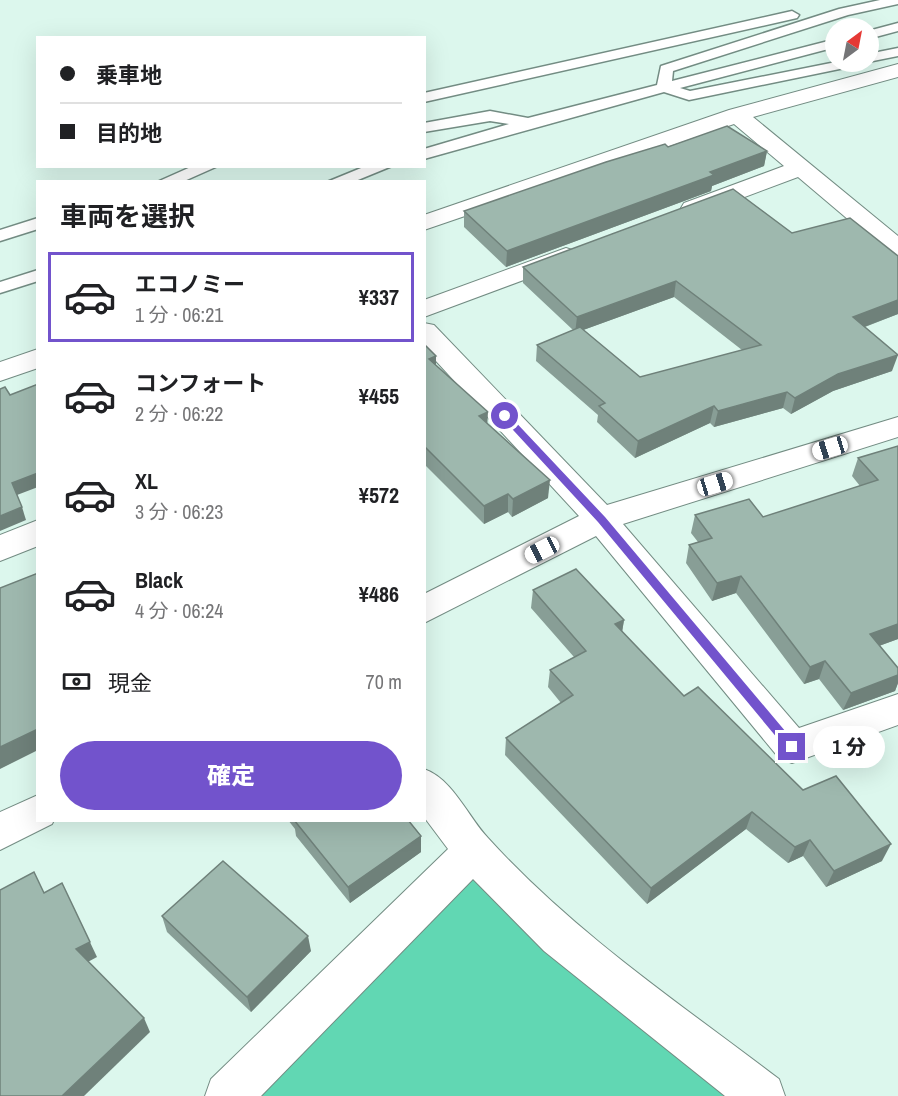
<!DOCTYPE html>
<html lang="ja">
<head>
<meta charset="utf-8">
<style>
	:root { --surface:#fff; --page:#f6f6f6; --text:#202124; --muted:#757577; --line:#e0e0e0; --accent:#7253cc }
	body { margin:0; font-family:"Archivo Narrow","Noto Sans JP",sans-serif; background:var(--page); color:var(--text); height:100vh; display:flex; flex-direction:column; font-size:22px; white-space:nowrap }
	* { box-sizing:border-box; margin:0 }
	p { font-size:20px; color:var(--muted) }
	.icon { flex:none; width:33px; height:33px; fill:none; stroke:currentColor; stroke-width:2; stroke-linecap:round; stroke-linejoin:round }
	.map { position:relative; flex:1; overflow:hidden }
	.drawer { position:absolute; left:36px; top:180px; width:390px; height:642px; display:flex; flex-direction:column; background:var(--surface); border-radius:0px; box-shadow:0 6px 24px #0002 }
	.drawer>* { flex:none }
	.hud { position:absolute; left:36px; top:36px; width:390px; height:132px; border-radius:0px; box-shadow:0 6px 24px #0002; display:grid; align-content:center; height:132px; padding:0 24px; background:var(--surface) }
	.needle { width:39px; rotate:32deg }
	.buttons { position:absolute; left:825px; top:18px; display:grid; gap:12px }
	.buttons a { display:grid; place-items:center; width:54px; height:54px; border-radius:50%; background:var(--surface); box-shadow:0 6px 24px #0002; font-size:30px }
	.end { position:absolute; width:27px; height:27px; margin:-14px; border:8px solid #7253cc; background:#fff; box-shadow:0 0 0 3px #fff }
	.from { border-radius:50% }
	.bubble { position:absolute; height:42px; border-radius:21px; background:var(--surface); box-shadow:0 6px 24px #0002; font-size:20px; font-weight:800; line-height:42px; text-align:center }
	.car { position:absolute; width:18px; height:36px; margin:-18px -9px; border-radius:8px; box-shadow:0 0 4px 2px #0007; background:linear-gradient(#fff 24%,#345 0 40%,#fff 0 76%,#345 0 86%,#fff 0) }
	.hud b { display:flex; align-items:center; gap:21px; height:57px; font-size:22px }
	.hud b+b { border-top:2px solid var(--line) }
	.hud i { width:15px; height:15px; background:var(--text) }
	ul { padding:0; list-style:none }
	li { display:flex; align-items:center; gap:18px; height:90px; margin:0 12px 9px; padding:0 12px; border:3px solid transparent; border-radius:0px }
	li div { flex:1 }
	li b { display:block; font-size:22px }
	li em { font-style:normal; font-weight:800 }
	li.selected { border-color:var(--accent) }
	li>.icon { width:54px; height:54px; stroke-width:1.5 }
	h2 { padding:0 24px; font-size:27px; line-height:72px }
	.pay { display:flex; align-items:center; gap:15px; height:66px; padding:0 24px; font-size:22px }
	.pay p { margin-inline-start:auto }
	.button { display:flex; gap:12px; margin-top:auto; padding:12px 24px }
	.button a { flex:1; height:69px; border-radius:36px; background:var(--accent); color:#fff; font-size:24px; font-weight:800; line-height:69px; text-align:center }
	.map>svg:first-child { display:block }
	.green { fill:#61d7b3 }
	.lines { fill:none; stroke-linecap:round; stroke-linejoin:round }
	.service-casing { stroke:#738c83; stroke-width:3 }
	.minor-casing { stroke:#738c83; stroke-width:2 }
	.service { fill:#fff; fill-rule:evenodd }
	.minor { fill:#fff; fill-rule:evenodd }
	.wall { fill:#889e96; fill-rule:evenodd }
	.shaded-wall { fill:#6f817a }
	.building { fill:#9eb8ae; stroke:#6f817a; stroke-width:1.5 }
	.route { fill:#7253cc }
</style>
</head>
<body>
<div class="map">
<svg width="898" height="1096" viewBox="0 0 898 1096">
	<rect width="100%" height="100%" fill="#dcf7ed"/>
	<polygon class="green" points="473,851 762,1096 228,1096"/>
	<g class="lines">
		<defs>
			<g id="service">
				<polygon points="880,0 898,0 898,4 848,15 673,71 672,81 836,39 836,47 680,88 690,91 836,62 861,62 859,65 689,100 664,92 424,159 424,149 509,124 490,121 424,132 424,123 490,111 528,118 657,85 661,66 839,9"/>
				<polygon points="792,11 799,15 797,18 424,102 424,93"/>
				<polygon points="898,23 898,31 868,39 868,31"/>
				<polygon points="898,48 898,56 868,62 865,62 868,62 868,54"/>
				<polygon points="193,166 218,166 182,182 157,182"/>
				<polygon points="366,166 392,166 353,182 327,182"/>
				<polygon points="38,218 38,229 0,241 0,230"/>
				<polygon points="38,270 38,281 0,293 0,282"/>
			</g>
			<g id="minor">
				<polygon points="898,64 898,77 753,117 898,236 898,257 889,254 798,177 702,213 693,215 684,213 681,208 684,203 784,166 734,124 424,230 424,215 729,110"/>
				<polygon points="566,248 575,251 579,256 575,261 424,317 424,300"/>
				<polygon points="424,323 434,325 607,505 898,417 898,437 623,524 799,728 898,694 898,725 792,763 779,758 596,536 424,623 424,594 579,516 424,348"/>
				<polygon points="38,349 38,368 0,381 0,362"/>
				<polygon points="38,520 38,546 0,561 0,535"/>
				<path d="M424,769C453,779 468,817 488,838C573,932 679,1003 779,1079L785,1096H725L544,951L473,879L261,1096H205L211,1079L448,849L424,817Z"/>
				<polygon points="38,795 38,820 54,820 52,824 0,850 0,812"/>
			</g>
		</defs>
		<use href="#service" class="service-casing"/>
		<use href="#minor" class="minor-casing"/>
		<use href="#service" class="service"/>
		<use href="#minor" class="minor"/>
	</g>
	<g class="wall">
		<polygon points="668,147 767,151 764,166 712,186 711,191 506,267 464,227 464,211"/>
		<path d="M792,233L898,256V314L865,327L892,371L833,391L791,414L783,408L714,427L710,423L635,458L597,422L598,415L536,361L537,345L573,330L523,283V267ZM674,297L742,350L640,377L583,330Z"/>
		<polygon points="424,344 436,356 436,366 487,423 548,498 512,517 508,512 484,524 424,464"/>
		<polygon points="898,446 898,639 879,646 898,668 898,683 895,691 843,710 819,679 804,684 736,593 712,601 686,563 689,545 698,542 691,533 695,515 763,517 860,486 852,476 858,458"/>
		<polygon points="533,590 624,620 622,632 684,696 803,790 882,861 826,887 803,856 788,863 746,829 647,904 505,755 506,738 561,703 548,687 550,670 574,657 531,608"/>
		<polygon points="288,820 408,820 421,836 421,852 350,903 296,836 295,829"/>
		<polygon points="162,916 311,951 251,1012 167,932"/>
	</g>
	<g class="shaded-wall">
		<polygon points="767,151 764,166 712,186 711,191 506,267 507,251 710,172"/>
		<polygon points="676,281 674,297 575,333 577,317"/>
		<polygon points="898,300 898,314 848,333 853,317"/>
		<polygon points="898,355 892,371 833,391 791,414 795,398 838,374"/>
		<polygon points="436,356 436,374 429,359"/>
		<polygon points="787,392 783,408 714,427 718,411"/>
		<polygon points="714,406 710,423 635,458 638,441"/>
		<polygon points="488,412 487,430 479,416"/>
		<polygon points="38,473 38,487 17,495 12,483"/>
		<polygon points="550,480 548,498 512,517 513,499"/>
		<polygon points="508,494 508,512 484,524 484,506"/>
		<polygon points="22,507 26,520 0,531 0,516"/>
		<polygon points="741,576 736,593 712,601 717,583"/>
		<polygon points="624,620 621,638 615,624"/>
		<polygon points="898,624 898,639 862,652 870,634"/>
		<polygon points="825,661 819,679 804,684 810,667"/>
		<polygon points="898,675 898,683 895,691 843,710 851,693"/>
		<polygon points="38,729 38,750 0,769 0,747"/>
		<polygon points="752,812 746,829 647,904 651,888"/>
		<polygon points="421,836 421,852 350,903 348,887"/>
		<polygon points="810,840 803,856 788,863 795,847"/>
		<polygon points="891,844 882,861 826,887 834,871"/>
		<polygon points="62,883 97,957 84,964 76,949"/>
		<polygon points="308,936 311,951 251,1012 247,997"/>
		<polygon points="144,1018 150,1032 84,1096 62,1096"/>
	</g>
	<g class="building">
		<polygon points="727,126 767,151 710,172 714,175 507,251 464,211 606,162 665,144 668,147"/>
		<polygon points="733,189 792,233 850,218 898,256 898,300 853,317 898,355 838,374 795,398 787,392 718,411 714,406 638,441 599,406 605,403 537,345 580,327 640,377 761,345 676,281 577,317 523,267"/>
		<polygon points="424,344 436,356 429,359 488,412 479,416 550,480 513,499 508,494 484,506 424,446"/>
		<polygon points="38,384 38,473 12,483 22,507 0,516 0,389 5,387 10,395"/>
		<polygon points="898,446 898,624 870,634 898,668 898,675 851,693 825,661 810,667 741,576 717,583 689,545 712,538 695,515 749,499 763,517 878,480 858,458"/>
		<polygon points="576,569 624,620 615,624 684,696 698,687 803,790 836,776 891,844 834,871 810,840 795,847 752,812 651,888 506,738 573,695 550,670 586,651 533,590"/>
		<polygon points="38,573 38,729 0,747 0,588"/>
		<polygon points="294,820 408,820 421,836 348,887"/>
		<polygon points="223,861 308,936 247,997 162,916"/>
		<polygon points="34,872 44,893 62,883 90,942 76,949 144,1018 62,1096 0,1096 0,890"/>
	</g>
	<polygon class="route" points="502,414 508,414 605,517 796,744 796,751 788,751 598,522 502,418"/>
</svg>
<div class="buttons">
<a><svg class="needle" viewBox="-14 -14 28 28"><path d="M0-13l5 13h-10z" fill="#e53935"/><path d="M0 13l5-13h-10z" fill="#757577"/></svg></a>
</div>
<i class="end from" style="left:505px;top:416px"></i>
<i class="end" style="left:792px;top:747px"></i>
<div class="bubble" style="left:813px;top:726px;width:72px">1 分</div>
<i class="car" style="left:830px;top:448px;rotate:253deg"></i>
<i class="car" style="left:715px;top:484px;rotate:73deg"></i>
<i class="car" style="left:542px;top:550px;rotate:243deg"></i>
<div class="hud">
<b><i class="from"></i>乗車地</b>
<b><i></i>目的地</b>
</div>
<section class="drawer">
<h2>車両を選択</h2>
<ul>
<li class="selected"><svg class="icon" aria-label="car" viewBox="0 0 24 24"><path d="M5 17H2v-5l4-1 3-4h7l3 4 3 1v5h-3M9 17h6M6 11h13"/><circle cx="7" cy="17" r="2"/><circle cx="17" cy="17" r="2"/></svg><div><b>エコノミー</b><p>1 分 · 06:21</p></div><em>¥337</em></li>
<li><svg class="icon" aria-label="car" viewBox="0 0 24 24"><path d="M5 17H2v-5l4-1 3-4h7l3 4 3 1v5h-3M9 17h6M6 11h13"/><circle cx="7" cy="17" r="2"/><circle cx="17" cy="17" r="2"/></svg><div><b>コンフォート</b><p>2 分 · 06:22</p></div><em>¥455</em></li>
<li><svg class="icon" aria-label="car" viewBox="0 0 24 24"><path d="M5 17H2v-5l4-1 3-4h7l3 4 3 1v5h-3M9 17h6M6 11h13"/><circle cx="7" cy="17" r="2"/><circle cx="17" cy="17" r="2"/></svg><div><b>XL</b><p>3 分 · 06:23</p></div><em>¥572</em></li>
<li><svg class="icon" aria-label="car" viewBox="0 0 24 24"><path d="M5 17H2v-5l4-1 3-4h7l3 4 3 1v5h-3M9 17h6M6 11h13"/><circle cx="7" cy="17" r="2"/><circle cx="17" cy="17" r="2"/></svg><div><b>Black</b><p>4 分 · 06:24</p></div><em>¥486</em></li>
</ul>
<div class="pay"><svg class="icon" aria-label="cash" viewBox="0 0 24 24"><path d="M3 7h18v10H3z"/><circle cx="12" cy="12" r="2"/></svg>現金<p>70 m</p></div>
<div class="button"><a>確定</a></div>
</section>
</div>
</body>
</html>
